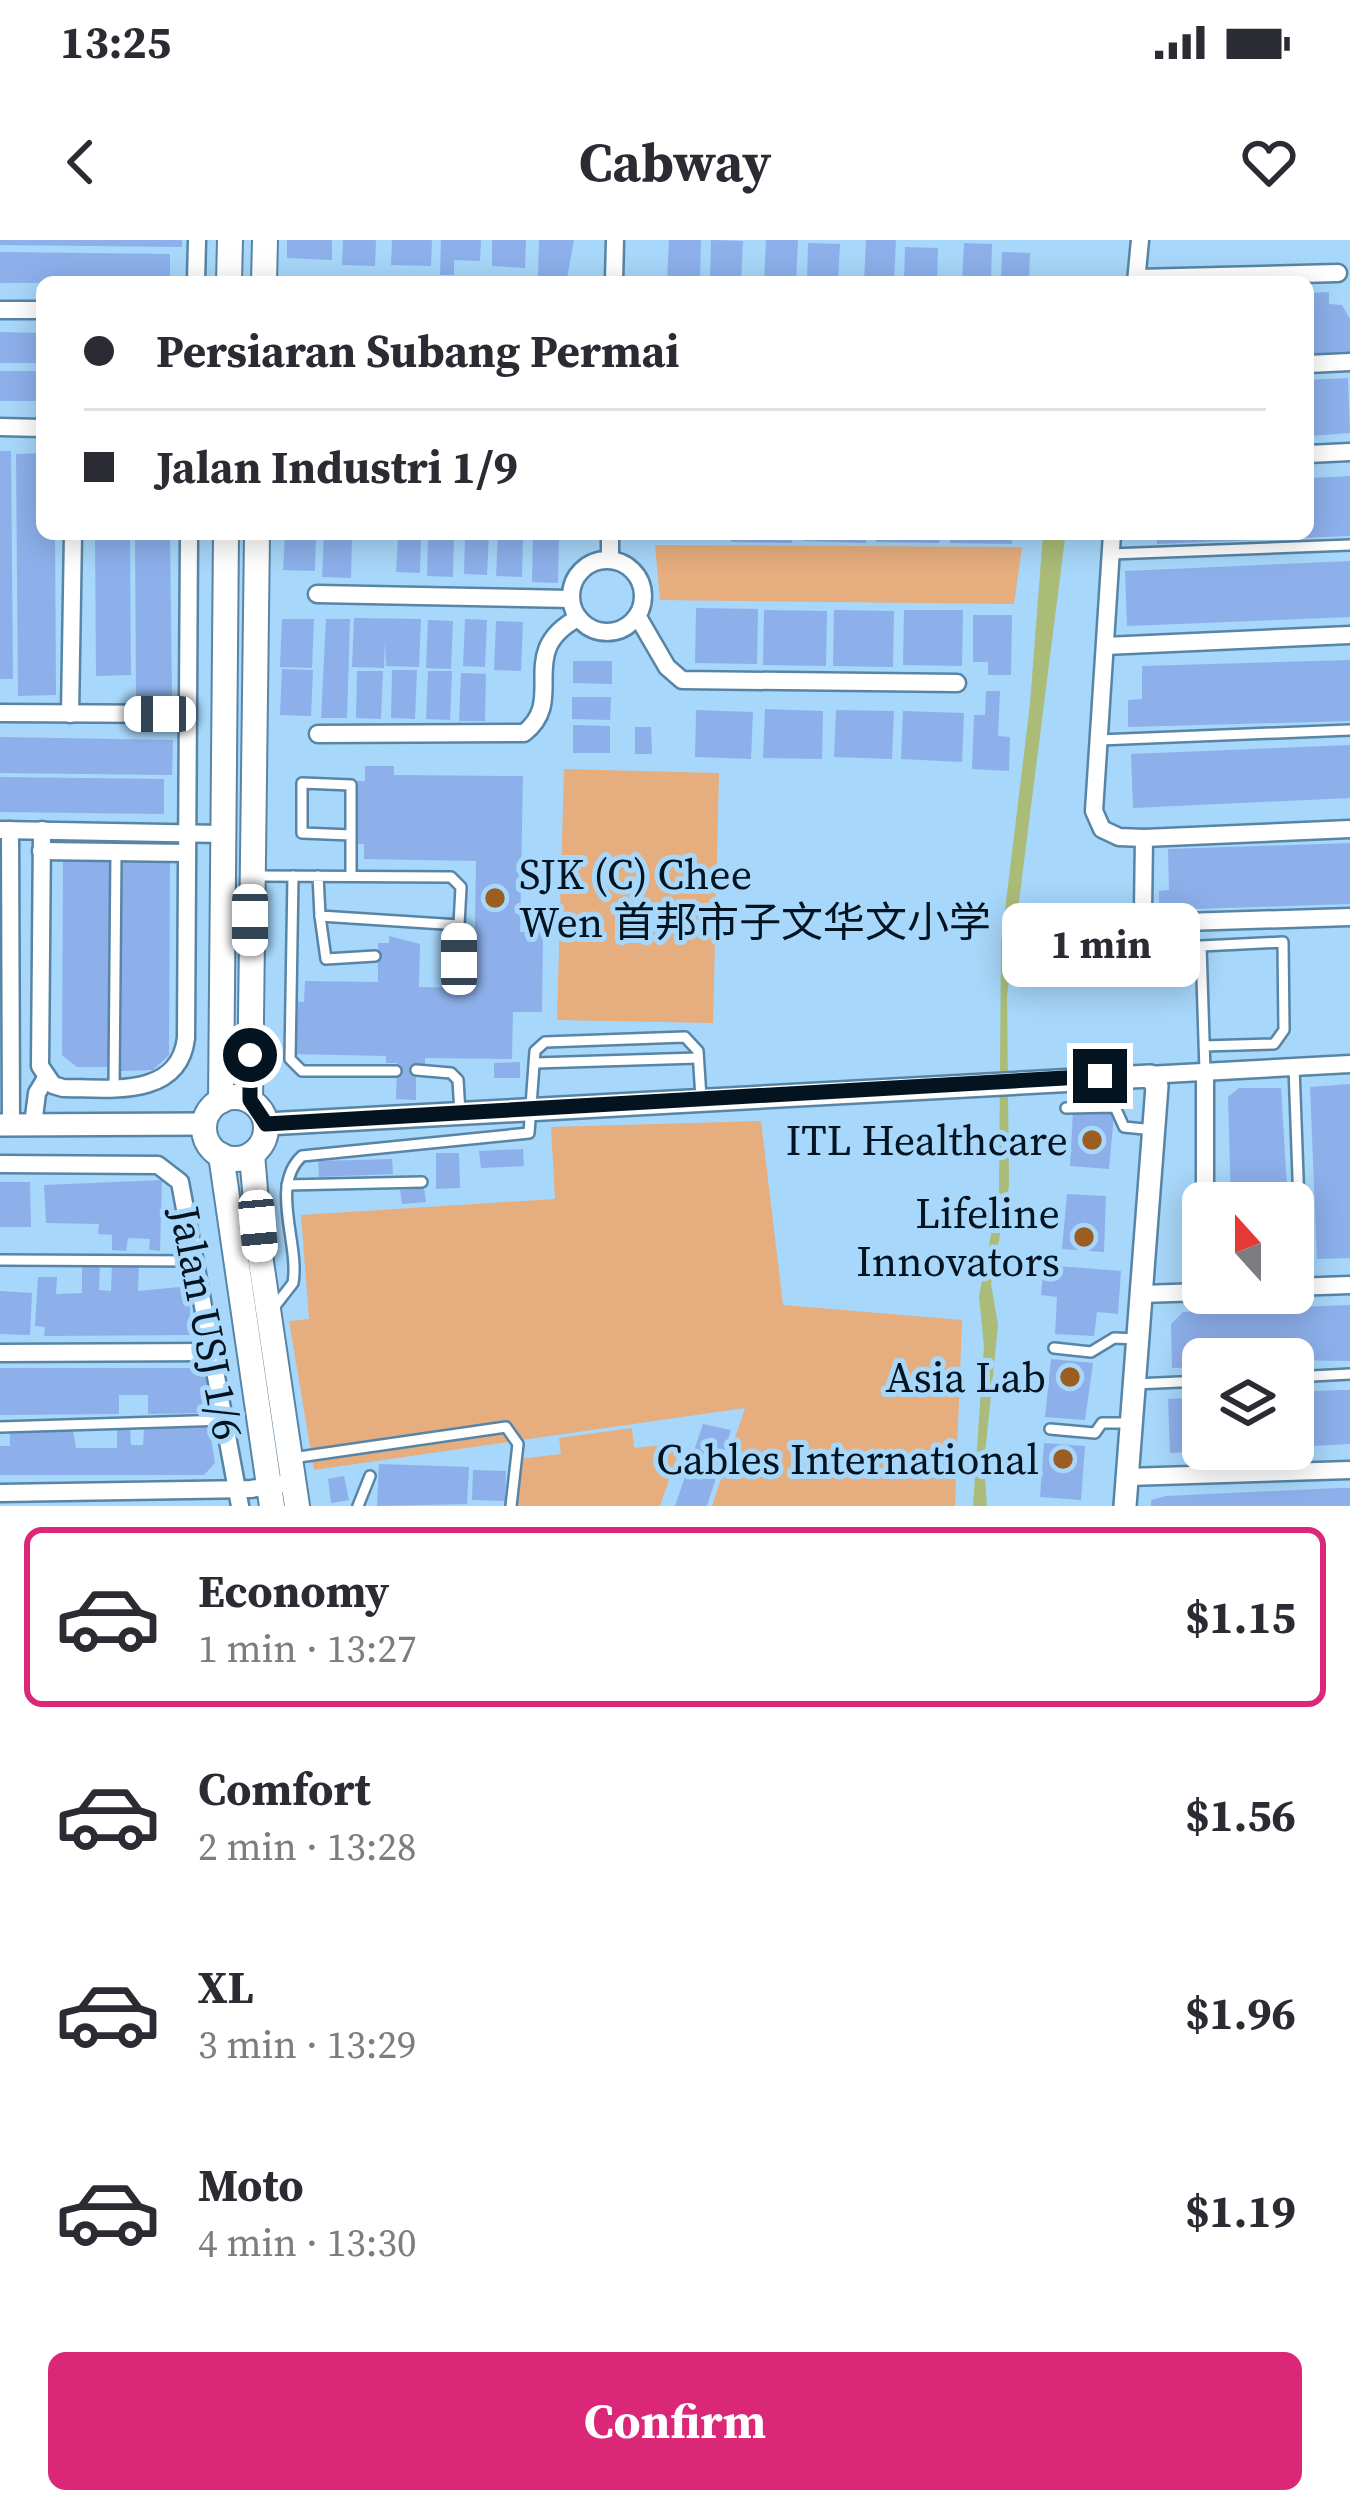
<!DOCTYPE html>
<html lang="en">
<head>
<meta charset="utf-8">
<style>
	:root { --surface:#fff; --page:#f2f2f3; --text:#2b2b33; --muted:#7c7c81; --line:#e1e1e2; --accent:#db2777 }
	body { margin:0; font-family:"Source Serif 4","Noto Sans SC",serif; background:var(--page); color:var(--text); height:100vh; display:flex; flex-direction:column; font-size:45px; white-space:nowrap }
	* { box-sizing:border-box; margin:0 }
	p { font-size:39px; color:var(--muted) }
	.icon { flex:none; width:66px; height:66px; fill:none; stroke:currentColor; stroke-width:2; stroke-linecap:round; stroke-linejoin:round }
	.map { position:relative; height:1266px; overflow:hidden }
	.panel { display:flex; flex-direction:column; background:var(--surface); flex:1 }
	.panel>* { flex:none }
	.banner { position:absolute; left:36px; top:36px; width:1278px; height:264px; border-radius:18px; box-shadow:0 6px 30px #0003; display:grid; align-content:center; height:264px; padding:0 48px; background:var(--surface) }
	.needle { width:78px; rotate:339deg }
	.tools { position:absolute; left:1182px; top:942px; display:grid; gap:24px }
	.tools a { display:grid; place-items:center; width:132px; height:132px; border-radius:18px; background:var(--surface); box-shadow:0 6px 30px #0003; font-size:60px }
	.end { position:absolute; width:54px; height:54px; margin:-27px; border:15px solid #031420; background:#fff; box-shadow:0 0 0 6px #fff }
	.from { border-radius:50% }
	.bubble { position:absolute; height:84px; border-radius:18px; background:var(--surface); box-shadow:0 6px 30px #0003; font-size:39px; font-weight:700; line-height:84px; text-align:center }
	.car { position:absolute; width:36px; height:72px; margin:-36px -18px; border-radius:15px; box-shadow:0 0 9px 3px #0007; background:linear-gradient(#fff 24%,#345 0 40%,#fff 0 76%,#345 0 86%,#fff 0) }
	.banner b { display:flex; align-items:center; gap:42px; height:114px; font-size:45px }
	.banner b+b { border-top:3px solid var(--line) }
	.banner i { width:30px; height:30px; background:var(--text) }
	ul { padding:21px 0 0; list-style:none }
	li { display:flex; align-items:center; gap:36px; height:180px; margin:0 24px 18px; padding:0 24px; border:6px solid transparent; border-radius:18px }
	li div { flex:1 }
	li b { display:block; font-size:45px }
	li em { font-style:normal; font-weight:700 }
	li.selected { border-color:var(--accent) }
	li>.icon { width:108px; height:108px; stroke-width:1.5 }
	.primary-button { display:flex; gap:24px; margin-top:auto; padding:24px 48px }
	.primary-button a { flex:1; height:138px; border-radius:18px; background:var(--accent); color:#fff; font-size:48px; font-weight:700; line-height:138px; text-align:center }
	.status { display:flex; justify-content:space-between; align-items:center; height:84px; padding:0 60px; background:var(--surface); direction:ltr }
	.status svg { height:33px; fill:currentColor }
	header { display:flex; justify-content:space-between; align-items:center; height:156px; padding:0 48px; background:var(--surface); font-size:54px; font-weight:700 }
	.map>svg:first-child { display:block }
	.green { fill:#e6ae7f }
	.water { fill:#aabc77 }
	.building { fill:#8db0eb }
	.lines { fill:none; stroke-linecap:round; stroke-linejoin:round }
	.service-casing { stroke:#5885a5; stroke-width:14 }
	.minor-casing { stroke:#5885a5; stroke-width:21 }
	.tertiary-casing { stroke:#5885a5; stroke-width:26 }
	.secondary-casing { stroke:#5885a5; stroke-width:28 }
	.service { stroke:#fff; stroke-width:9 }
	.minor { stroke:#fff; stroke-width:16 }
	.tertiary { stroke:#fff; stroke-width:21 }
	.secondary { stroke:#fff; stroke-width:24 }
	.route { stroke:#031420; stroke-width:15 }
	.poi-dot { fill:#9b5d22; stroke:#a7d7fa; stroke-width:4.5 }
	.labels { text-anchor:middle; stroke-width:10; stroke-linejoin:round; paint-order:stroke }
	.poi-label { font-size:42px; fill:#031420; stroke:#a7d7fa; text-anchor:end }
	.street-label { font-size:42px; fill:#031420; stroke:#a7d7fa }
</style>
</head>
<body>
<div class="status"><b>13:25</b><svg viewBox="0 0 49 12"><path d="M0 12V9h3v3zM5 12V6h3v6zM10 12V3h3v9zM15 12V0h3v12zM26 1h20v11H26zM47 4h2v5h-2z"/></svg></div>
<header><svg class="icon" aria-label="back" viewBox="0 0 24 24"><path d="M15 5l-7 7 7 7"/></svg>Cabway<svg class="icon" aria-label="heart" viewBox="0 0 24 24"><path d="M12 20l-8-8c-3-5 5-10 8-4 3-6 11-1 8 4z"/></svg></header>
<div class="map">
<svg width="1350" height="1266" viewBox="0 0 1350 1266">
	<rect width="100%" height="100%" fill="#a7d7fa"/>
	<g class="green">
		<polygon points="655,305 1022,307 1014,364 660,360"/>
		<polygon points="564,529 719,533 713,783 557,780"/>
		<polygon points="761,881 783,1065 962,1080 955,1266 712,1266 745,1168 314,1230 289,1081 309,1079 301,975 555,959 551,887"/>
		<polygon points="632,1188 634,1208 682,1203 660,1266 511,1266 511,1220 561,1214 559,1198"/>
	</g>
	<polygon class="water" points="1043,294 1065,298 1007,756 1009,946 991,1044 998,1085 984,1224 987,1266 973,1266 984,1106 979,1056 999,954 1001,703 1030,464"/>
	<g class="building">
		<polygon points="0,0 182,0 182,7 0,5"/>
		<polygon points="287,0 332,0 332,20 287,18"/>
		<polygon points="343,0 376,0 375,26 342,25"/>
		<polygon points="392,0 432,0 431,26 391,25"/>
		<polygon points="441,0 481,0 480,21 454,20 454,35 440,35"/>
		<polygon points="492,0 526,0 525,28 492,26"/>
		<polygon points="539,0 574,0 567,38 538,37"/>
		<polygon points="669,0 701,0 700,42 667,42"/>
		<polygon points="711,0 743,1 741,42 710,42"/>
		<polygon points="766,0 798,0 796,42 764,42"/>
		<polygon points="866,0 896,0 894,42 864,42"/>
		<polygon points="808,3 840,4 838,42 807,42"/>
		<polygon points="964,3 992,4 991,42 962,42"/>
		<polygon points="905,7 938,8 937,42 904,42"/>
		<polygon points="0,12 170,14 170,42 0,43"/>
		<polygon points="1002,12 1030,13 1029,42 1001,42"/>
		<polygon points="1329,52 1329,64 1342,65 1350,79 1350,112 1308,114 1308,53"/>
		<polygon points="0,92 42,93 42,123 0,123"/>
		<rect x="0" y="131" width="42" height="30"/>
		<polygon points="1348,138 1350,193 1308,196 1308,140"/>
		<polygon points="0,211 11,211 13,439 0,439"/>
		<polygon points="42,213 42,294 55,294 56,455 18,456 16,214"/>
		<polygon points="1350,236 1350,296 1157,304 1157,294 1308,294 1308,238"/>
		<polygon points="95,294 130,294 131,435 96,436"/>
		<polygon points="135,294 170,294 172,457 136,457"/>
		<polygon points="285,294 316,294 315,331 283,330"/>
		<polygon points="324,294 352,294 351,338 322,337"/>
		<polygon points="398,294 421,294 420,333 396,332"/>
		<polygon points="428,294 454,294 453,337 427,336"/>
		<polygon points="465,294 489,294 487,335 464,334"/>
		<polygon points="498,294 523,294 522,337 496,336"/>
		<polygon points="533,294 559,294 558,343 532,342"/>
		<polygon points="731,294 792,294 792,303 731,302"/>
		<polygon points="804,294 866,294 866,303 804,301"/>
		<polygon points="877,294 940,294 939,303 876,302"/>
		<polygon points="950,294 1012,294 1012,304 950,303"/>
		<polygon points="1350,321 1350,377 1127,386 1125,331"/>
		<polygon points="696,368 758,369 757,424 695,423"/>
		<polygon points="764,370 827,371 826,426 763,425"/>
		<polygon points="834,370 894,371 893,427 833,426"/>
		<polygon points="904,370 963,370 962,426 903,425"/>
		<polygon points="973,375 1012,375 1011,435 988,435 988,422 973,422"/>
		<polygon points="354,378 421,379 419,427 386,426 385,400 384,428 352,427"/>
		<polygon points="282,379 314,379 312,428 280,427"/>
		<polygon points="326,379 350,379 347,478 321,478"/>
		<polygon points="465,379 487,380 485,427 463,426"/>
		<polygon points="428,380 453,381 451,429 426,428"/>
		<polygon points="496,381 523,382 521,431 494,430"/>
		<polygon points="1350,420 1350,481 1128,487 1128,460 1142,459 1142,426"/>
		<polygon points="573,421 612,421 612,444 573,443"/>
		<polygon points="282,429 313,430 311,476 280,475"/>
		<polygon points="392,430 417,430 415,479 391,478"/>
		<polygon points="357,431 383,431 381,479 356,478"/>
		<polygon points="428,431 452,431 450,480 426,479"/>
		<polygon points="461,433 486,434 485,481 459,481"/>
		<polygon points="986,451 1000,451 998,496 1010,497 1009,531 972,529 974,475 985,475"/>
		<polygon points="572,457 611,457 610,480 572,479"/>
		<polygon points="765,469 823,471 822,519 763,518"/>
		<polygon points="696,470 753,472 751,519 695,517"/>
		<polygon points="836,470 894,471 892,519 834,517"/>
		<polygon points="903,471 964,473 962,522 901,519"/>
		<polygon points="573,485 610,486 610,513 573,513"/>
		<polygon points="635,487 651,487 652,514 635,514"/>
		<polygon points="0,497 173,500 172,535 0,533"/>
		<polygon points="1350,505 1350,558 1133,568 1131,514"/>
		<polygon points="365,526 394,526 394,535 523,536 520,692 543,692 542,772 513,772 512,819 425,818 425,824 416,824 416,860 396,859 397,823 386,823 386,816 291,814 292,761 304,762 305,741 378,742 378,703 389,703 389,696 420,704 419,747 474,748 476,621 364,619 364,604 356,604 357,541 365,541"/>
		<polygon points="0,537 164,539 164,574 0,572"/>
		<polygon points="1350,603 1350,664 1159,670 1159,651 1169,650 1168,609"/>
		<polygon points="63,618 111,619 110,827 77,827 62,815"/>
		<polygon points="122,620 170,620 169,815 153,830 121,831"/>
		<polygon points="520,822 520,838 494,838 494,823"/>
		<polygon points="1350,844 1350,1018 1317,1019 1310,847"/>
		<polygon points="1239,848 1281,848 1288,963 1231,963 1228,857"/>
		<polygon points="1073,872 1114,874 1109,929 1070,926"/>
		<polygon points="523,909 524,926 481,928 479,911"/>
		<polygon points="436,913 459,913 460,948 436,949"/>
		<polygon points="392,919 393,934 319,937 318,921"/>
		<polygon points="162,940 160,1011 149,1010 150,999 128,998 126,1011 112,1010 112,995 98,994 99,984 46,983 44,945"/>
		<polygon points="0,942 30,942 31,987 0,987"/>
		<polygon points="424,948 426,962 402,964 400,950"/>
		<polygon points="1067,954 1106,956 1104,1012 1062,1009"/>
		<polygon points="82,1024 100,1025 99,1050 111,1051 112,1024 139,1024 138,1051 190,1046 190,1095 44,1096 45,1087 35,1086 38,1037 57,1037 56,1054 82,1053"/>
		<polygon points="1044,1025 1121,1031 1118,1074 1097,1072 1094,1096 1055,1094 1057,1057 1041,1055"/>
		<polygon points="0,1051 32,1053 30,1095 0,1094"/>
		<polygon points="1350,1065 1350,1121 1203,1119 1203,1127 1172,1128 1171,1084 1183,1072"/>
		<polygon points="1051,1119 1093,1123 1085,1180 1045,1177"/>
		<polygon points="0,1128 197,1128 207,1139 210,1173 148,1174 148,1155 119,1155 119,1174 0,1175"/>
		<polygon points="1340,1150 1350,1150 1350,1204 1293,1207 1293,1152"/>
		<polygon points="1203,1157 1203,1211 1170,1213 1168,1159"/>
		<polygon points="703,1184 731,1190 707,1266 675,1266"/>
		<polygon points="209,1186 215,1223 204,1235 0,1235 0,1206 10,1206 10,1192 73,1190 76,1208 117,1208 117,1188 130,1189 131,1205 143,1205 144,1188"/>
		<polygon points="1044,1203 1085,1206 1081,1260 1040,1257"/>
		<polygon points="379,1224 469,1227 467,1264 377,1266"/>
		<polygon points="473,1230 506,1231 505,1261 472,1260"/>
		<polygon points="344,1236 349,1260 331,1263 328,1239"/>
		<polygon points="1338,1248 1350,1248 1350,1266 1151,1266 1151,1260 1166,1256"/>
	</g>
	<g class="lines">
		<defs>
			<g id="service">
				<polyline points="1111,314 1350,305"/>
				<polyline points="1099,500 1350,490"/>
				<polyline points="351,595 302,593 302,543 351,545 351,636"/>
				<path d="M257,636C322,636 387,637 451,637L461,647L459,685L320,676L318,636"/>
				<polyline points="293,636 290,819 302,831 396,831"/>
				<polyline points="320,676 326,719 375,716"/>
				<polyline points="459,685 459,719"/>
				<polyline points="1204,806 1274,804 1284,790 1283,702 1201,706 1205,831"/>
				<polyline points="535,823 698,818"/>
				<polyline points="1294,827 1302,1047"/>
				<polyline points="416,830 451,833 458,840 460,873"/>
				<polyline points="114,847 116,613"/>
				<polyline points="1066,868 1115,867 1124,887 1154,890"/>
				<polyline points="287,945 422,942"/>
				<polyline points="0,1020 198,1021"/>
				<path d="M272,1070L293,1043C300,1004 269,946 302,916L529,893L535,811L545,802L685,797L698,811L701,858"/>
				<polyline points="1054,1108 1091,1112 1114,1098 1137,1099"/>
				<polyline points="1293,1137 1350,1134"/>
				<polyline points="1134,1144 1203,1141"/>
				<polyline points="0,1187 226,1180"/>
				<polyline points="1050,1189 1095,1193 1102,1183 1131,1183"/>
				<polyline points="292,1218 506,1187 518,1204 511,1266"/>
				<polyline points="358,1266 370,1236"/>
			</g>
			<g id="minor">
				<polyline points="1137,38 1338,33"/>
				<polyline points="196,42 197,0"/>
				<polyline points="614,42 615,0"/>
				<polyline points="1136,42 1140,0"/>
				<polyline points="0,70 42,70"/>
				<polyline points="1308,124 1350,122"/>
				<polyline points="0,187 42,188"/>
				<polyline points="1308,214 1350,212"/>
				<polyline points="1112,294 1094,571 1102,589 1119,597 1144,598 1350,589"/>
				<polyline points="610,319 610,294"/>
				<circle cx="607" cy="356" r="36"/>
				<polyline points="317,354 571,359"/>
				<polyline points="638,377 667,427 682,440 957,443"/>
				<polyline points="1105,406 1350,395"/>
				<polyline points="0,473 187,474"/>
				<polyline points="70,474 73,294"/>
				<path d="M318,494L524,493C568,459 514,412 578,378"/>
				<polyline points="1,590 222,594"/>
				<polyline points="10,590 11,885"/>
				<path d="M42,590L40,826L53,845L63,848C108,848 179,859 186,798L189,294"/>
				<polyline points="1144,598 1143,670 1152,683 1350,677"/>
				<polyline points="41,611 187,613"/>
				<polyline points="1205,831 1205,963"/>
				<polyline points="1147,835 1350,824"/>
				<polyline points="33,885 37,853 46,838"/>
				<polyline points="0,924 158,925 180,942 240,1266"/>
				<polyline points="1293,1047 1350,1045"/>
				<polyline points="1141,1054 1203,1052"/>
				<polyline points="0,1113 214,1112"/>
				<polyline points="1127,1237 1350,1230"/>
				<polyline points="0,1253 251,1249 294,1242"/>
			</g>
			<g id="tertiary">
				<polyline points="266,884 1150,836 1157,846 1125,1266"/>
				<polyline points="0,885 205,884"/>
			</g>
			<g id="secondary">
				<polyline points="229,42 230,0"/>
				<polyline points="264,42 265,0"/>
				<circle cx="235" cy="888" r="31"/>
				<polyline points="250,860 257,294"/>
				<polyline points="221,861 226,294"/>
				<polyline points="252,914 261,1022 297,1266"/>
				<polyline points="221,915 272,1266"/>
			</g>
		</defs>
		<use href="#service" class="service-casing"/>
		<use href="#minor" class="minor-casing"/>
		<use href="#tertiary" class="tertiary-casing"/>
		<use href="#secondary" class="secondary-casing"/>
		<use href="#service" class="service"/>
		<use href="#minor" class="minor"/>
		<use href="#tertiary" class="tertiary"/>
		<use href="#secondary" class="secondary"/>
	</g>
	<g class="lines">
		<polyline class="route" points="250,815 250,860 266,884 1100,836"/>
	</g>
	<g class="poi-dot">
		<circle cx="495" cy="658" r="12"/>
		<circle cx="1092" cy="900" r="12"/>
		<circle cx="1084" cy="997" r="12"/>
		<circle cx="1070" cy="1137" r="12"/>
		<circle cx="1063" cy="1219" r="12"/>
	</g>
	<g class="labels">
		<g class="poi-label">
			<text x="519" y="649" text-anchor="start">SJK (C) Chee<tspan x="519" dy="48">Wen 首邦市子文华文小学</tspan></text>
			<text x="1068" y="915">ITL Healthcare</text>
			<text x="1060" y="988">Lifeline<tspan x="1060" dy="48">Innovators</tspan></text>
			<text x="1046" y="1152">Asia Lab</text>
			<text x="1039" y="1234">Cables International</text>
		</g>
		<g class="street-label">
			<text transform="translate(207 1083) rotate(79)" y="15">Jalan USJ 1/6</text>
		</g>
	</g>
</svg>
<div class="tools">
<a><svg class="needle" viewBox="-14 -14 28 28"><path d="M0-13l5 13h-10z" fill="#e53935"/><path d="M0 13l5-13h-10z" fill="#7c7c81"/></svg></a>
<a><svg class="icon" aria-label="layers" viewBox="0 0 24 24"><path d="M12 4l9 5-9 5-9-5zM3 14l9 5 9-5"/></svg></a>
</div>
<i class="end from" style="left:250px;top:815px"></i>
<i class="end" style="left:1100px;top:836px"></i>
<div class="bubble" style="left:1002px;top:663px;width:198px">1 min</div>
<i class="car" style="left:160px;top:474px;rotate:270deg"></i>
<i class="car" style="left:250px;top:680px;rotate:180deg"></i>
<i class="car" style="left:459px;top:719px;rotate:0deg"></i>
<i class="car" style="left:258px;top:986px;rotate:175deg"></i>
<div class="banner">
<b><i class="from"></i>Persiaran Subang Permai</b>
<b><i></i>Jalan Industri 1/9</b>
</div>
</div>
<section class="panel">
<ul>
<li class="selected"><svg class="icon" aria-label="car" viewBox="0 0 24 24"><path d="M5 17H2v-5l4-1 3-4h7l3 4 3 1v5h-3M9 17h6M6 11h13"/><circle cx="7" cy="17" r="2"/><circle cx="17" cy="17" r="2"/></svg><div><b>Economy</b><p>1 min · 13:27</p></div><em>$1.15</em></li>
<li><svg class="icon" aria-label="car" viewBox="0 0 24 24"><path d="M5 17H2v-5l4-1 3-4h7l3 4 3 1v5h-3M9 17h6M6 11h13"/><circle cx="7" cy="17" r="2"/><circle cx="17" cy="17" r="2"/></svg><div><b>Comfort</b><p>2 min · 13:28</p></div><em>$1.56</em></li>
<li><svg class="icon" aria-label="car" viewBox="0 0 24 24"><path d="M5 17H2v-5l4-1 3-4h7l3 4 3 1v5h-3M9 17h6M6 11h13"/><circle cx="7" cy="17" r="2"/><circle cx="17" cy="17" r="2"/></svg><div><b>XL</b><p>3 min · 13:29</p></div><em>$1.96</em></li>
<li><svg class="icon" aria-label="car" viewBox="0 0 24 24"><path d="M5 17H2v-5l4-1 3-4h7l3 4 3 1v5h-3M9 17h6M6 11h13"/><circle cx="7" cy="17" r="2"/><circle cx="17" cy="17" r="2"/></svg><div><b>Moto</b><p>4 min · 13:30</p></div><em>$1.19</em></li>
</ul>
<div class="primary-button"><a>Confirm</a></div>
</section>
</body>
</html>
